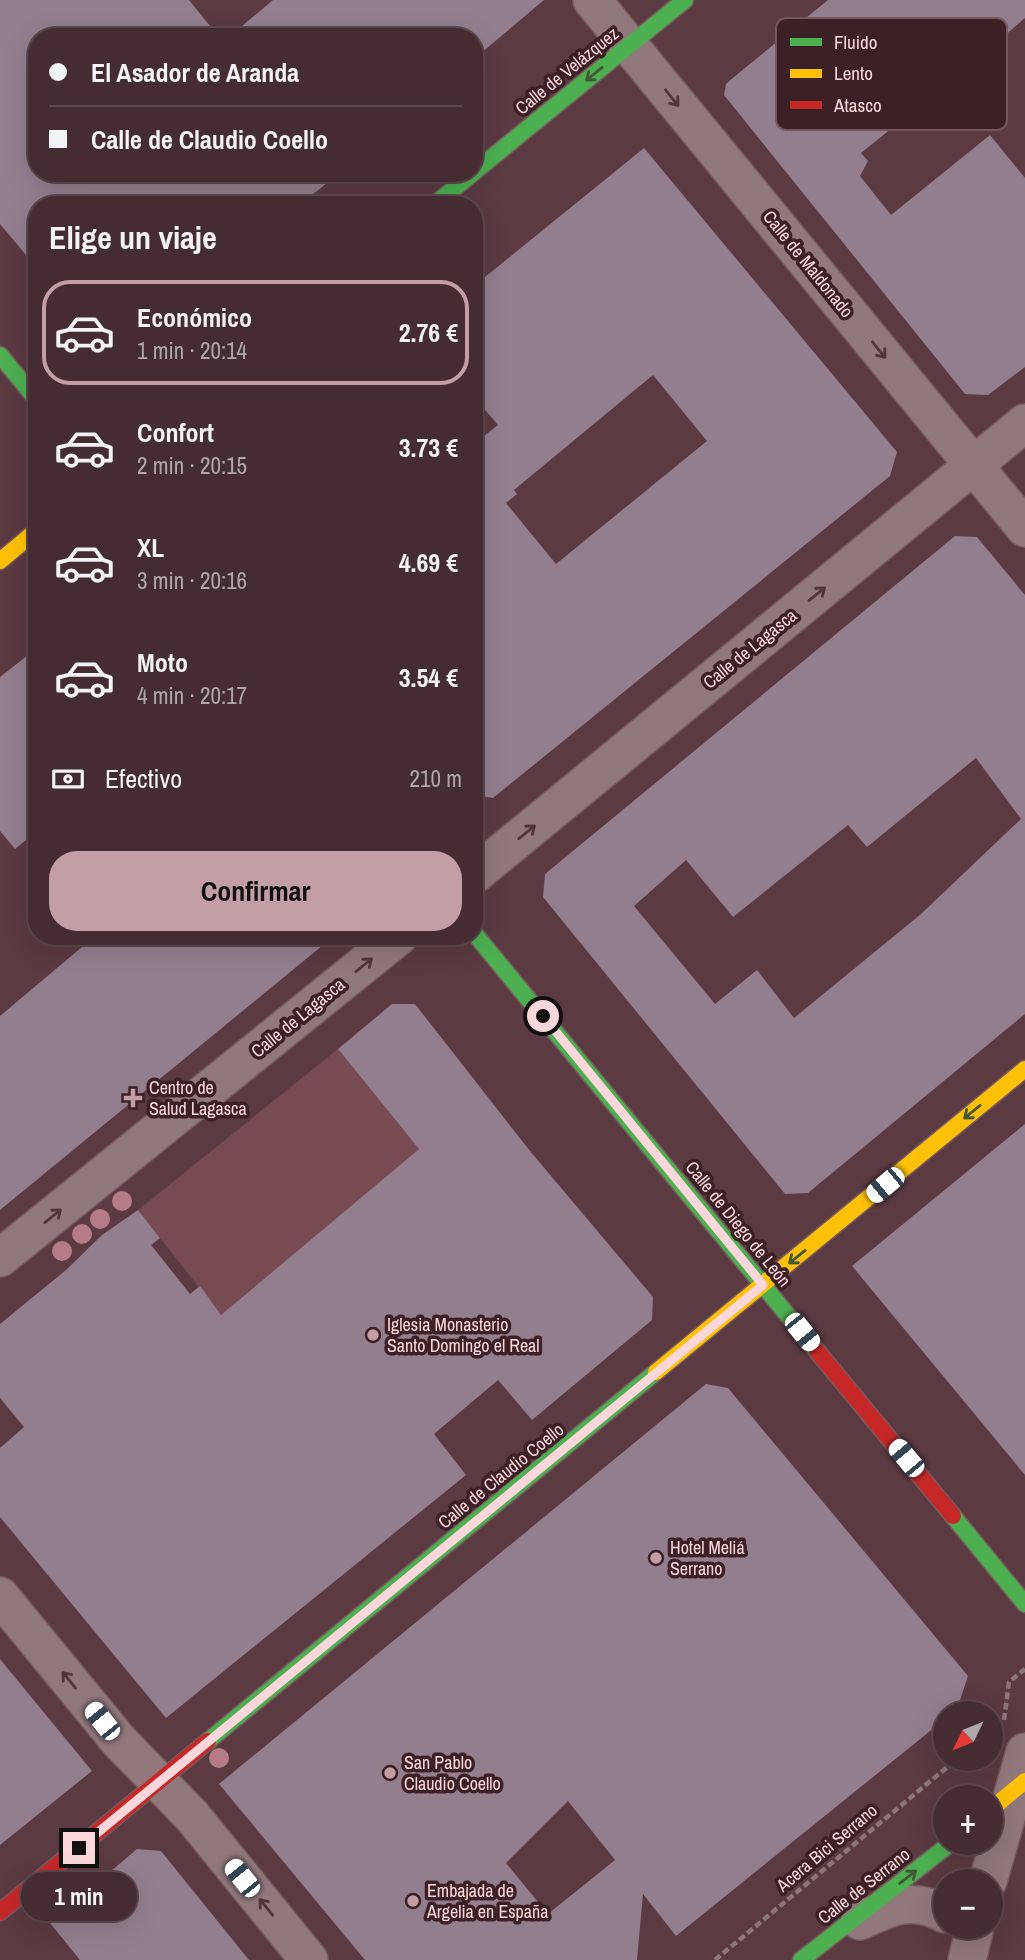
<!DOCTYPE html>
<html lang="es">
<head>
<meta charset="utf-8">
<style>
	:root { --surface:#442c32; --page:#4b343a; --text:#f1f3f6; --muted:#afa7ac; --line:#5c484d; --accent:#c39fa5 }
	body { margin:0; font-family:"Archivo Narrow",sans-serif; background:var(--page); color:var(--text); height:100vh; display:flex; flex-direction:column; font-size:26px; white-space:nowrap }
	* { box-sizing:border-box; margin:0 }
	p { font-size:23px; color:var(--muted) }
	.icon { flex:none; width:38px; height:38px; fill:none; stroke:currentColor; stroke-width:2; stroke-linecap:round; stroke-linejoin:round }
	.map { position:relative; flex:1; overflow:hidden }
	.details { position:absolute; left:28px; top:196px; width:455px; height:749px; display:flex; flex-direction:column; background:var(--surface); border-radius:28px; box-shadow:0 7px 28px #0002,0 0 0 2px var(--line) }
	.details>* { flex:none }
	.guide { position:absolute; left:28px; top:28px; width:455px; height:154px; border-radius:28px; box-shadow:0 7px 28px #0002,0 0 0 2px var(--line); display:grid; align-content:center; height:154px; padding:0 21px; background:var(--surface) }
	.needle { width:46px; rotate:227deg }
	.tools { position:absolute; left:933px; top:1701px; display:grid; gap:14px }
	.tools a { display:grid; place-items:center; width:70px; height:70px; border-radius:50%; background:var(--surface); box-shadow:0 7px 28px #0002,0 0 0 2px var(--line); font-size:35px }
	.end { position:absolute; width:32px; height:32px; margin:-16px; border:9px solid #fbd6db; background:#111; box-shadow:0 0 0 4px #111 }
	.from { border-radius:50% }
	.bubble { position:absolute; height:49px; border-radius:24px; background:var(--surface); box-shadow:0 7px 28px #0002,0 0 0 2px var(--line); font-size:23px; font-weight:700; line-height:49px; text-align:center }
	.car { position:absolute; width:21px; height:42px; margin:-21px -10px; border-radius:9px; box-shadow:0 0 5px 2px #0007; background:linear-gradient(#fff 24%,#345 0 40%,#fff 0 76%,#345 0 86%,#fff 0) }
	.guide b { display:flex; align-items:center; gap:24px; height:66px; font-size:26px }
	.guide b+b { border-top:2px solid var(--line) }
	.guide i { width:18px; height:18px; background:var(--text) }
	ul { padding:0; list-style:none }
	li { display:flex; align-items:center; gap:21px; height:105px; margin:0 14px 10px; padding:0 7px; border:4px solid transparent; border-radius:28px }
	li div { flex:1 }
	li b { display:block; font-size:26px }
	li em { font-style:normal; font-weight:700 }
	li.on { border-color:var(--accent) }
	li>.icon { width:63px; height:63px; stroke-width:1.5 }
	h2 { padding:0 21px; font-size:32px; line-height:84px }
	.pay { display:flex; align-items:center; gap:18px; height:77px; padding:0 21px; font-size:26px }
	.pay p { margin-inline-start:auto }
	.button { display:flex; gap:14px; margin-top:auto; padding:14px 21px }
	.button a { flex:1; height:80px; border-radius:28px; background:var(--accent); color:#111; font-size:28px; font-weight:700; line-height:80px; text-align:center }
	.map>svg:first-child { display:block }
	.green { fill:#784b53 }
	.building { fill:#937e8d; fill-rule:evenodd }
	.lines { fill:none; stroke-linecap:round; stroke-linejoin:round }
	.street-casing { stroke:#775a5f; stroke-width:40 }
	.fast-casing { stroke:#775a5f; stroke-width:19 }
	.slow-casing { stroke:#775a5f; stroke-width:19 }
	.jam-casing { stroke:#775a5f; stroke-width:19 }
	.path { stroke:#8d767a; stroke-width:4.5; stroke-dasharray:7 3.5; stroke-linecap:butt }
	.street { stroke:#91787d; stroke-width:37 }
	.fast { stroke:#4caf50; stroke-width:16 }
	.slow { stroke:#ffc107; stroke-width:16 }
	.jam { stroke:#c62828; stroke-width:16 }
	.tree { fill:#b57b86 }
	.oneway { stroke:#425936 }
	.oneway2 { stroke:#50363b }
	.route { stroke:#fbd6db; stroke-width:9 }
	.poi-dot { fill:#c39fa5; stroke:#3b2025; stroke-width:2.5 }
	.labels { text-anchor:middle; stroke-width:7; stroke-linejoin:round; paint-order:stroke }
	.street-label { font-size:18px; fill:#fbd6db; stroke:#3b2025 }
	.poi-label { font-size:18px; fill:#fbd6db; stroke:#3b2025; text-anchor:start }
	.key { fill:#3b2025; stroke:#75575c; stroke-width:2 }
	.key-label { font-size:19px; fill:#fbd6db }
</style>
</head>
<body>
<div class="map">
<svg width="1025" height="1960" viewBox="0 0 1025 1960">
	<rect width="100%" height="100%" fill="#5b3a42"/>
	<polygon class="green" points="338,1049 419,1149 221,1315 138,1210"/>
	<g class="building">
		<polygon points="0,0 189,0 219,37 37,37 37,173 340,173 299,205 37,205 37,268 0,224"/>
		<polygon points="273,0 544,0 474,59 474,37 229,37"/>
		<polygon points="828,0 1025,0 1025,18 994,45 986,37 912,100 918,107 861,153 868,161 860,176 891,215 990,135 1025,178 1025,367 988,395 965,394 724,95 726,84 734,77"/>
		<path d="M644,148L897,452L890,476L493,798L474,795V444L498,425L474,397V286ZM653,375L707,441L556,564L506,503L517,494L514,490Z"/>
		<path d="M955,536L977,537L1025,595V1014L808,1193L785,1194L543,897L545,874ZM976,758L1021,819L921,914L794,1018L757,970L715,1004L634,906L686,860L733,917L848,825L867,847Z"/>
		<polygon points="37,648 37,831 15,849 0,831 0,677"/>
		<polygon points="95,936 334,936 0,1210 0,1016"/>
		<polygon points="392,1004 415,1004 530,1151 653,1297 652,1320 532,1420 498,1380 434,1434 466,1475 166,1718 0,1517 0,1448 24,1427 0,1398 0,1324 66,1270 102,1235 138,1210 160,1238 151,1245 190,1294 200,1286 221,1315 419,1149 338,1049"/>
		<polygon points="1025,1124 1025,1475 852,1266"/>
		<path d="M706,1384L728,1388L968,1676L957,1709L945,1713V1719L676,1936L643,1894L637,1960H365L219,1784ZM568,1801L615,1860L548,1914L506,1863Z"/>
		<polygon points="0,1659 92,1771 0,1845"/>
		<polygon points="137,1849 161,1851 249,1960 80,1960 50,1923"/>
	</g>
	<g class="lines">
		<defs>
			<g id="street">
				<polyline points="592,0 1025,528"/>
				<polyline points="474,875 1025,423"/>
				<polyline points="0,1258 399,936"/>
				<polyline points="0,1596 119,1741 192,1816 309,1960"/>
				<polyline points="988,1881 1025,1752"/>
				<path d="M860,1921C891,1906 913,1896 945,1914"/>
				<polyline points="967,1960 975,1927"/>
			</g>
			<g id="fast">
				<polyline points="474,172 685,0"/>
				<polyline points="434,205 473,173"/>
				<polyline points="0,355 37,400"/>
				<polyline points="474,933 817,1351"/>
				<polyline points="953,1516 1025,1604"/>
				<polyline points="208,1741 656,1372"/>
				<polyline points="801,1960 951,1843"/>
			</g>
			<g id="slow">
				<polyline points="0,561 37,530"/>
				<polyline points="656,1372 1025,1069"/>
				<polyline points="990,1810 1025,1781"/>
			</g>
			<g id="jam">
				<polyline points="817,1351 953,1516"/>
				<polyline points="0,1912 208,1741"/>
			</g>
		</defs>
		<use href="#street" class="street-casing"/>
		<use href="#fast" class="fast-casing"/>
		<use href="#slow" class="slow-casing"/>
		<use href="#jam" class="jam-casing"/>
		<g class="path">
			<polyline points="1004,1720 1009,1682 1025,1669"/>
			<polyline points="715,1960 957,1759"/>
		</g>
		<use href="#street" class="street"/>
		<use href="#fast" class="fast"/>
		<use href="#slow" class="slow"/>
		<use href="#jam" class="jam"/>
	</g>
	<g class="tree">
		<circle cx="122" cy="1201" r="10"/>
		<circle cx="100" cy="1219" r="10"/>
		<circle cx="82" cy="1234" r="10"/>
		<circle cx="62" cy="1251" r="10"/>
		<circle cx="219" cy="1758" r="10"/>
	</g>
	<defs><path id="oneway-shaft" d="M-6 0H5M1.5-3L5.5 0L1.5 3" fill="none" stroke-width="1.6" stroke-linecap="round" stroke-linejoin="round" transform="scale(1.75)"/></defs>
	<g class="oneway">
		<use href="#oneway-shaft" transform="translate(594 74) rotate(141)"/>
		<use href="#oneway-shaft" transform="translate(972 1112) rotate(141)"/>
		<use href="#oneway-shaft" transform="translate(797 1257) rotate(141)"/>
		<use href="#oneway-shaft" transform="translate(908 1877) rotate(-38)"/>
	</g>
	<g class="oneway2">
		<use href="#oneway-shaft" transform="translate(672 98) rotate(51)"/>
		<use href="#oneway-shaft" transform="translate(879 350) rotate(51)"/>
		<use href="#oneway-shaft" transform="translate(817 594) rotate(-39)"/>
		<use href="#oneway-shaft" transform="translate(527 832) rotate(-39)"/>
		<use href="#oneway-shaft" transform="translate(364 965) rotate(-39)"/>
		<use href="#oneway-shaft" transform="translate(53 1216) rotate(-39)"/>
		<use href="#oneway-shaft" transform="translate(69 1680) rotate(-129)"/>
		<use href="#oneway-shaft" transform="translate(266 1907) rotate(-129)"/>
	</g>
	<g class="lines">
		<polyline class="route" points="79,1848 763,1285 543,1016"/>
	</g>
	<g class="poi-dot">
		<path d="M129.5 1087.5h7v7h7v7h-7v7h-7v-7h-7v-7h7z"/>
		<circle cx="373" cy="1335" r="7"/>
		<circle cx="656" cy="1558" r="7"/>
		<circle cx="390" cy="1773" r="7"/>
		<circle cx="413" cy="1901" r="7"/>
	</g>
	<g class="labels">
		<g class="street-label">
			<text transform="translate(567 71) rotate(-39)" y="6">Calle de Velázquez</text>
			<text transform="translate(808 264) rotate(51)" y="6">Calle de Maldonado</text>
			<text transform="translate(750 649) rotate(-39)" y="6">Calle de Lagasca</text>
			<text transform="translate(298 1018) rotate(-39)" y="6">Calle de Lagasca</text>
			<text transform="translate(738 1224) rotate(51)" y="6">Calle de Diego de León</text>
			<text transform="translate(501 1476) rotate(-39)" y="6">Calle de Claudio Coello</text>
			<text transform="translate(827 1848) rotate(-40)" y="6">Acera Bici Serrano</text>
			<text transform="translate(864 1886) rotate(-38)" y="6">Calle de Serrano</text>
		</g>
		<g class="poi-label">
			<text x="149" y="1094">Centro de<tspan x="149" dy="21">Salud Lagasca</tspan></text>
			<text x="387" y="1331">Iglesia Monasterio<tspan x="387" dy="21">Santo Domingo el Real</tspan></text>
			<text x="670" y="1554">Hotel Meliá<tspan x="670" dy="21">Serrano</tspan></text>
			<text x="404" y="1769">San Pablo<tspan x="404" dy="21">Claudio Coello</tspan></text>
			<text x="427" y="1897">Embajada de<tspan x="427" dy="21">Argelia en España</tspan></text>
		</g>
	</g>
	<rect x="776" y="18" width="231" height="112" rx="10" class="key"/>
	<rect x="790" y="38" width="32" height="8" fill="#4caf50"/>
	<rect x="790" y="69" width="32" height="9" fill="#ffc107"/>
	<rect x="790" y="101" width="32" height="8" fill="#c62828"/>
	<g class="key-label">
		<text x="834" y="49">Fluido</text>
		<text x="834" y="80">Lento</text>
		<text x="834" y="112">Atasco</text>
	</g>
</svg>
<div class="tools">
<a><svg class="needle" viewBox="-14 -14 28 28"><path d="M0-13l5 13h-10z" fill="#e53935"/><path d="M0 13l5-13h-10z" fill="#afa7ac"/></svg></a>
<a>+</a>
<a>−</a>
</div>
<i class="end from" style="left:543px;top:1016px"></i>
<i class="end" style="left:79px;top:1848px"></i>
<div class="bubble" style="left:21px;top:1872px;width:116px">1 min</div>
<i class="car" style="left:885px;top:1185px;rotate:230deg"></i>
<i class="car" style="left:802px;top:1332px;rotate:141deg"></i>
<i class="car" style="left:906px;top:1458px;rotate:320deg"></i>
<i class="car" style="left:102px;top:1721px;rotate:321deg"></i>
<i class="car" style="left:242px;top:1878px;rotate:321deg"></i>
<div class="guide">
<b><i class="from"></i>El Asador de Aranda</b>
<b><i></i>Calle de Claudio Coello</b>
</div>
<section class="details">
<h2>Elige un viaje</h2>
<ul>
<li class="on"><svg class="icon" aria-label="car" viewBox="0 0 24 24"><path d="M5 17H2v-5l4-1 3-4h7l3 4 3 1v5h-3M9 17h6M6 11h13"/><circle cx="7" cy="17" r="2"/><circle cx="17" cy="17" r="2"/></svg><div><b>Económico</b><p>1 min · 20:14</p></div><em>2.76 €</em></li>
<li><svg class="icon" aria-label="car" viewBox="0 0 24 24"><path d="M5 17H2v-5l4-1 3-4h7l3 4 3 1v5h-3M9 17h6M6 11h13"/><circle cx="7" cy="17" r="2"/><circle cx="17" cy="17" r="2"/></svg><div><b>Confort</b><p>2 min · 20:15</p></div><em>3.73 €</em></li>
<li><svg class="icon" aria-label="car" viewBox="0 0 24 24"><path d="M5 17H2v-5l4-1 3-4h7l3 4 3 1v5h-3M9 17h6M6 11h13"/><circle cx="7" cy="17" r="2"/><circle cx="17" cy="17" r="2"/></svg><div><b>XL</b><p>3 min · 20:16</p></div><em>4.69 €</em></li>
<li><svg class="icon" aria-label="car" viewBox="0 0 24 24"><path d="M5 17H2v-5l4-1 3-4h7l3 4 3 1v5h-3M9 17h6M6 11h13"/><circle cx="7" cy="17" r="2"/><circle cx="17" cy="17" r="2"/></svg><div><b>Moto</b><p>4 min · 20:17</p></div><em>3.54 €</em></li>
</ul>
<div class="pay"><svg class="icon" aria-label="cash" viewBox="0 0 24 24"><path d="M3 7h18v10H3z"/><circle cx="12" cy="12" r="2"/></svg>Efectivo<p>210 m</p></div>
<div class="button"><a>Confirmar</a></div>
</section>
</div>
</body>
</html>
